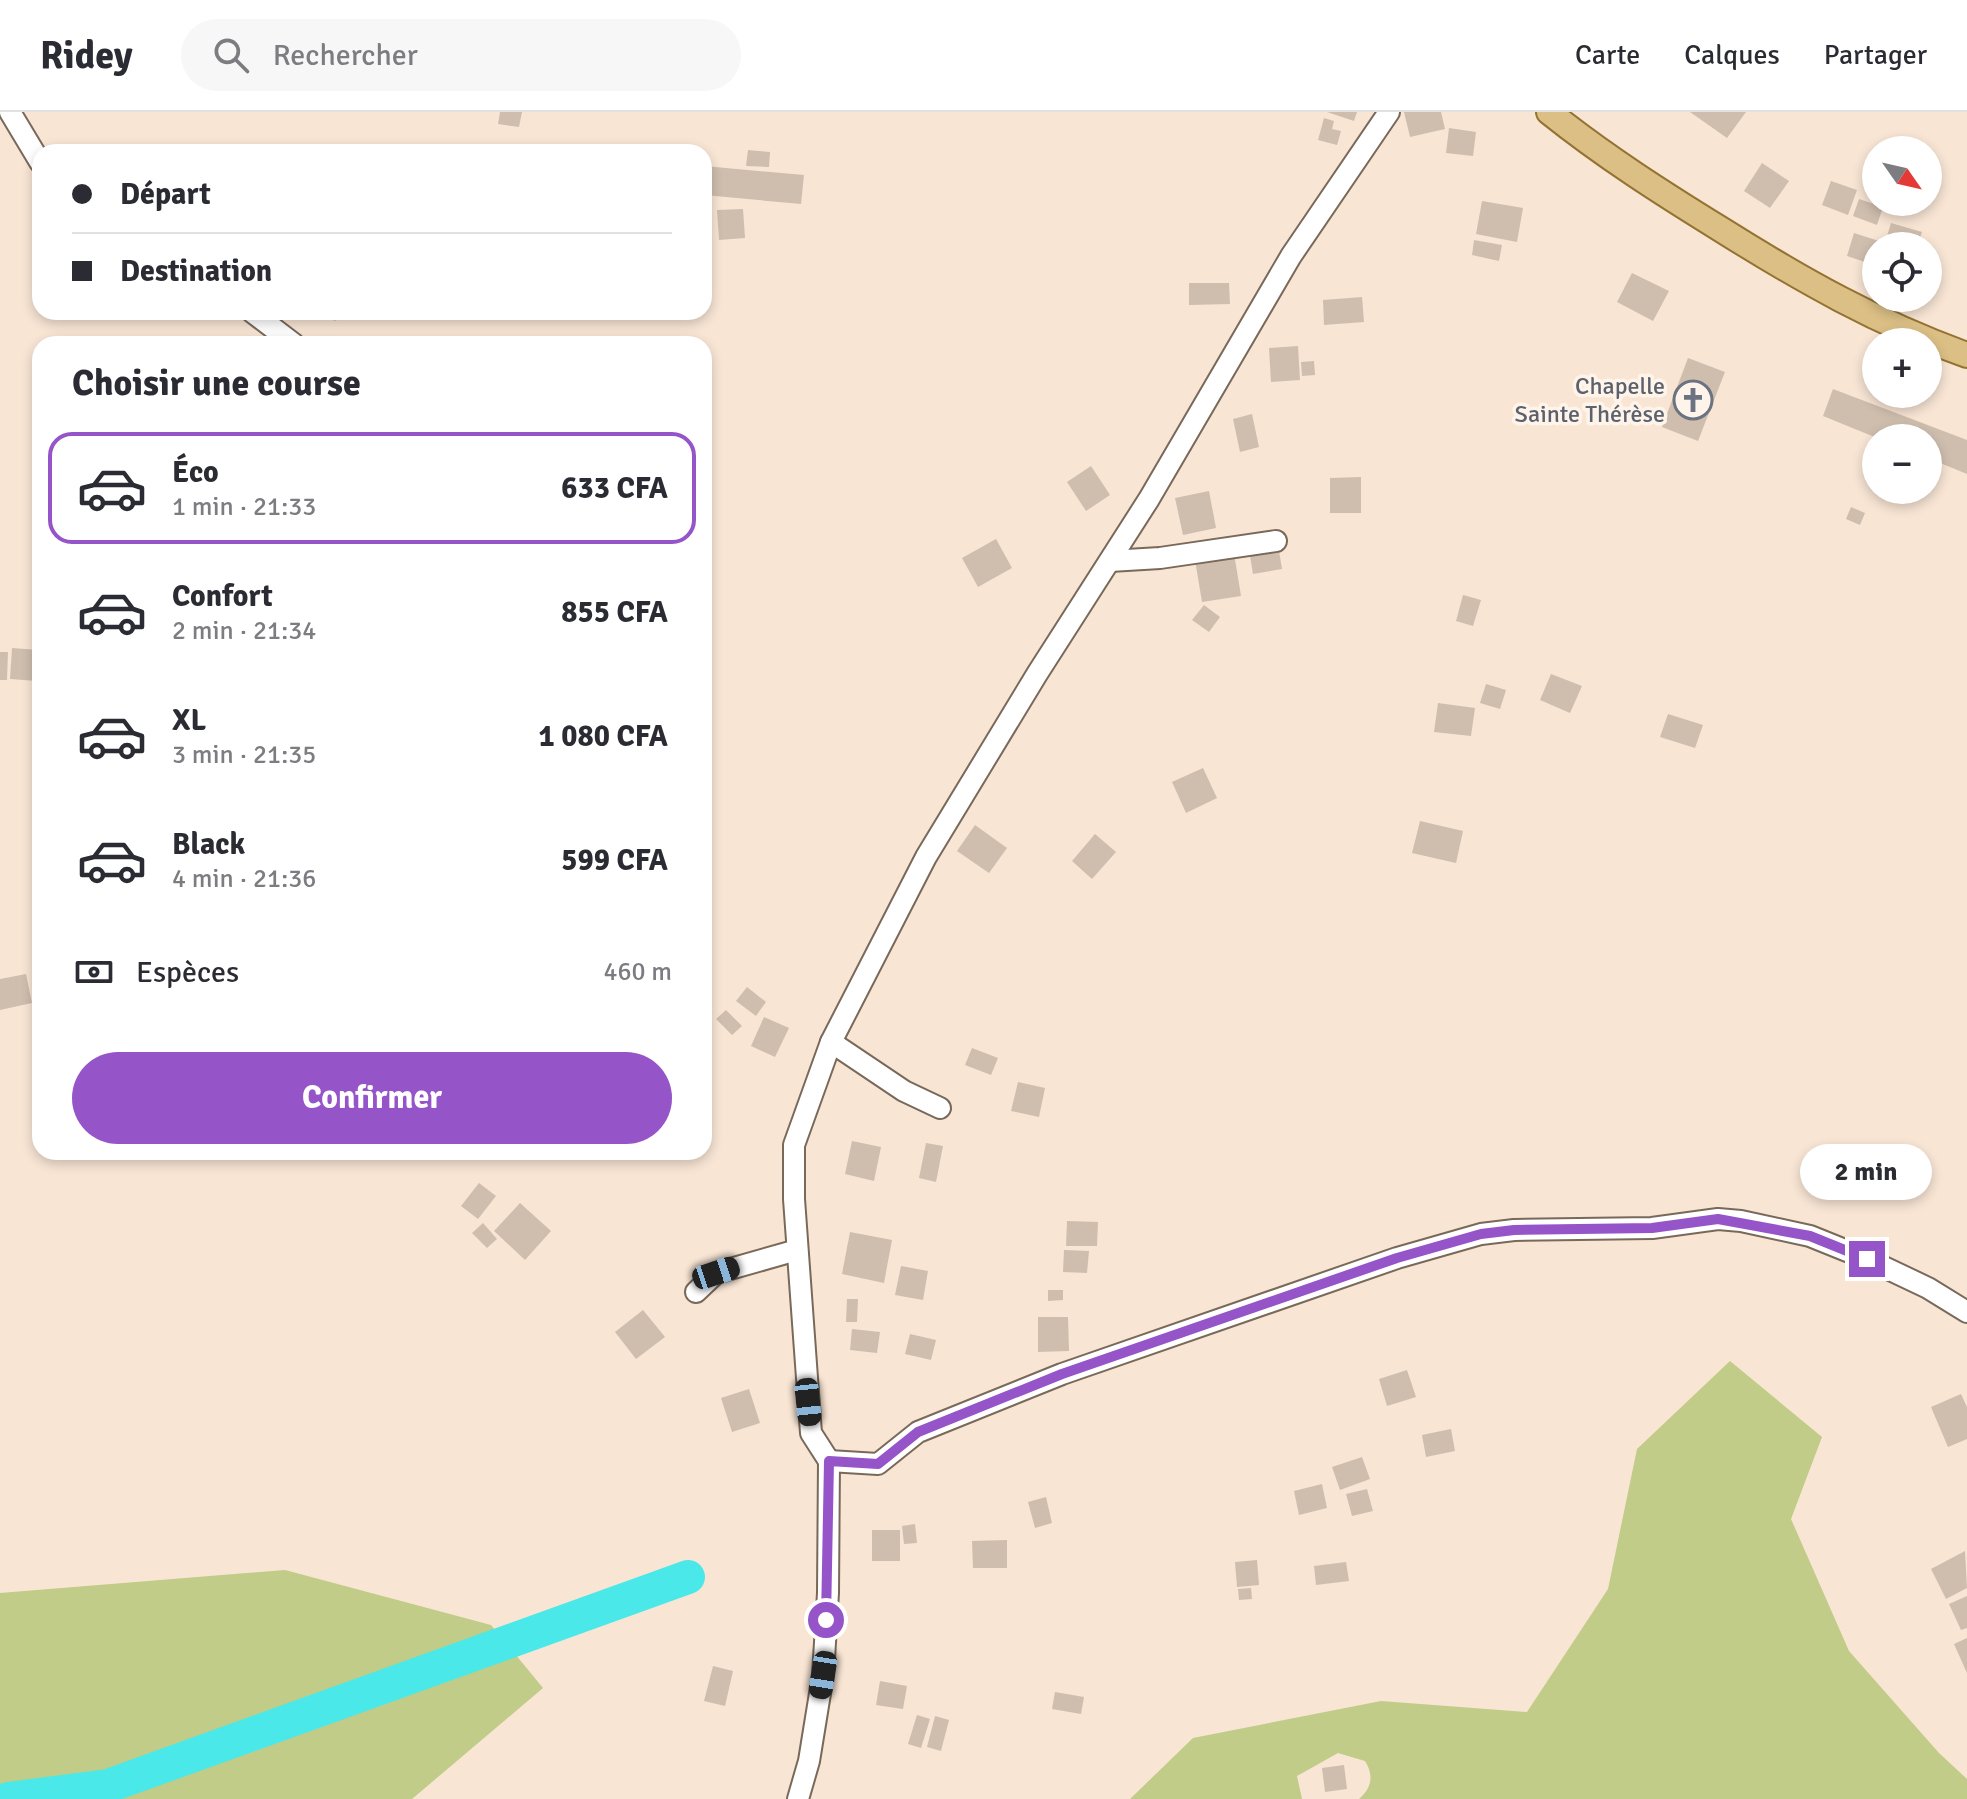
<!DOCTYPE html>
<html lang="fr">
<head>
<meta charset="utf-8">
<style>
	:root { --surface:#fff; --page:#f7f7f7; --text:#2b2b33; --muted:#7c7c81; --line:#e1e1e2; --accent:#9654c9 }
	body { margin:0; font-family:Signika,sans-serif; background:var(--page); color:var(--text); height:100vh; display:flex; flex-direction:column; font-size:30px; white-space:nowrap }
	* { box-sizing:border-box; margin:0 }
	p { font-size:26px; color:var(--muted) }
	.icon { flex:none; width:44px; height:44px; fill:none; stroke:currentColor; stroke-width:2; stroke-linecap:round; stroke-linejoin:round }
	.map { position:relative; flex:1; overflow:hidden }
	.sheet { position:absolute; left:32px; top:224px; width:680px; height:824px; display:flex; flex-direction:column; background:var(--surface); border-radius:24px; box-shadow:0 4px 12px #0003 }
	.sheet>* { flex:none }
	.guide { position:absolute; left:32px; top:32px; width:680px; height:176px; border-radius:24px; box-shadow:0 4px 12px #0003; display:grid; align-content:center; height:176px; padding:0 40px; background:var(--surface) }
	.needle { width:52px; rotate:124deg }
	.buttons { position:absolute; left:1862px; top:24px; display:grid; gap:16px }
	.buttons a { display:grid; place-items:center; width:80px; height:80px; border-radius:50%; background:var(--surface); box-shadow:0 4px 12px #0003; font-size:40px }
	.end { position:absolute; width:36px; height:36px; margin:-18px; border:10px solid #9654c9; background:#fff; box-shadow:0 0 0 4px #fff }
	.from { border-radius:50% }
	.bubble { position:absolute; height:56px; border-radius:28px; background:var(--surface); box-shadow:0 4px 12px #0003; font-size:26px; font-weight:800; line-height:56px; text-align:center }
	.car { position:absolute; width:24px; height:48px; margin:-24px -12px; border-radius:10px; box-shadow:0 0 6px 2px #0007; background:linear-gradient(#222 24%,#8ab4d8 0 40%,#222 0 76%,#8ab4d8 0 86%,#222 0) }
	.guide b { display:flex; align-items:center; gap:28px; height:76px; font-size:30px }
	.guide b+b { border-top:2px solid var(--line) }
	.guide i { width:20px; height:20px; background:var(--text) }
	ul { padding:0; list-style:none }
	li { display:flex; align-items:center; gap:24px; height:112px; margin:0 16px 12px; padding:0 24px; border:4px solid transparent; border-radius:24px }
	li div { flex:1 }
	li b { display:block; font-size:30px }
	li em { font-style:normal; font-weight:800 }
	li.selected { border-color:var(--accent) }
	li>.icon { width:72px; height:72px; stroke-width:1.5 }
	h2 { padding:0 40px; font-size:36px; line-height:96px }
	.pay { display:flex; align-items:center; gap:20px; height:88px; padding:0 40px; font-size:30px }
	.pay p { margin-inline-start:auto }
	.action { display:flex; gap:16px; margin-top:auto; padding:16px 40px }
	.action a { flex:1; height:92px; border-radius:48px; background:var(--accent); color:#fff; font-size:32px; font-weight:800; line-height:92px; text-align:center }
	header { display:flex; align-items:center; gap:48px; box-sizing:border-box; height:112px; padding:0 40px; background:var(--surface); border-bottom:2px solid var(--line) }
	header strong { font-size:38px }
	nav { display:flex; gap:44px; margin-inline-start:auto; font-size:28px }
	.search { width:560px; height:72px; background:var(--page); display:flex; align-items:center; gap:20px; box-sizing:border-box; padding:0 28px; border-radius:44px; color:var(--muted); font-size:30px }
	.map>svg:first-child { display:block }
	.green { fill:#c0cc87 }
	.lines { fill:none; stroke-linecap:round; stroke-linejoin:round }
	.river { stroke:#4be8e9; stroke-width:34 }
	.building { fill:#cfbeae }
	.minor-casing { stroke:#79695a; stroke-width:24 }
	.major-casing { stroke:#937331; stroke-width:28 }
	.minor { stroke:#fff; stroke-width:20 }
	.major { stroke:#dbbf85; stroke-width:24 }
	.route { stroke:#9654c9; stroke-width:10 }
	.labels { text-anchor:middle; stroke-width:7; stroke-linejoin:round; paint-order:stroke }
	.worship-label { font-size:24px; fill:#5b616d; stroke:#fff4ea; text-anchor:end }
</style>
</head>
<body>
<header>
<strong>Ridey</strong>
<div class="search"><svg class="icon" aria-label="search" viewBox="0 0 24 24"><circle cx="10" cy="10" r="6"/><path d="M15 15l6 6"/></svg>Rechercher</div>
<nav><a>Carte</a><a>Calques</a><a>Partager</a></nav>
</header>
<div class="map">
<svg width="1967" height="1687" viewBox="0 0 1967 1687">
	<rect width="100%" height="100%" fill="#f8e5d4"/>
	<g class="green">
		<path d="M1730,1249L1822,1325L1791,1407L1849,1539L1939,1641L1967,1667V1687H1359C1372,1676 1374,1663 1365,1649L1338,1641L1297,1664L1302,1687H1130L1193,1626L1381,1589L1527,1600L1608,1477L1637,1337Z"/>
		<polygon points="285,1458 491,1513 543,1576 412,1687 0,1687 0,1481"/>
	</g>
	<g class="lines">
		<polyline class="river" points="8,1687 108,1674 688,1465"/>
	</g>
	<g class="building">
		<polygon points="500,0 522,0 519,15 498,12"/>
		<polygon points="1327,0 1357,0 1354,9"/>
		<polygon points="1404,0 1441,0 1445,17 1410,25"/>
		<polygon points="1690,0 1746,0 1727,26"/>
		<polygon points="1324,6 1334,9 1332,17 1341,19 1337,33 1318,28"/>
		<polygon points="1449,16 1476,20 1473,44 1446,41"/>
		<polygon points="748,38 770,40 769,55 746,54"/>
		<polygon points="1762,51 1789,69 1770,96 1744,79"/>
		<polygon points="704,54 804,63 801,92 704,83"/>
		<polygon points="1831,69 1857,78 1848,103 1822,93"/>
		<polygon points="1859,87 1883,95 1877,113 1853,104"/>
		<polygon points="1482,89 1523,96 1517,130 1476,122"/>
		<polygon points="743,97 745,126 719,128 717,98"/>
		<polygon points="1891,111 1922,120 1917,134 1884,134"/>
		<polygon points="1854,121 1882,130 1876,134 1874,153 1847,144"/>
		<polygon points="1474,128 1502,133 1499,149 1472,143"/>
		<polygon points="1632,161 1669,179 1653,209 1617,190"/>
		<polygon points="1189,171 1229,171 1230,192 1189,193"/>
		<polygon points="1362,185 1364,210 1324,213 1323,188"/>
		<polygon points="307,200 339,200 336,209"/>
		<polygon points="1298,234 1300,268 1271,270 1269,236"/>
		<polygon points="1688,246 1725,260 1698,329 1662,315"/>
		<polygon points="1314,249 1315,263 1302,264 1301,250"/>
		<polygon points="1833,277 1967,328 1967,362 1928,346 1928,326 1877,326 1823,304"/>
		<polygon points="1252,302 1259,335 1240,340 1233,307"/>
		<polygon points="1091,354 1110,383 1086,399 1067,370"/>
		<polygon points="1361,365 1361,401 1330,401 1330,366"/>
		<polygon points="1209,379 1216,416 1183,423 1175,386"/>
		<polygon points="1851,395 1865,401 1860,413 1846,407"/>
		<polygon points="996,427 1012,456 978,475 962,446"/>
		<polygon points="1278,433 1282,457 1253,462 1249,438"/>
		<polygon points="1234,441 1241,484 1202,490 1195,448"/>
		<polygon points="1463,483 1481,488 1473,514 1456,509"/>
		<polygon points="1204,493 1220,505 1209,520 1192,508"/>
		<polygon points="12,536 39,538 37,569 10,567"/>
		<polygon points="0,540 8,540 7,568 0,568"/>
		<polygon points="1551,562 1582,574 1570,601 1540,588"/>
		<polygon points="1486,572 1506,578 1500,597 1480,591"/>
		<polygon points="1438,591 1475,596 1471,624 1434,620"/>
		<polygon points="1668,602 1703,613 1695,636 1660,625"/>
		<polygon points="1203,656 1217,686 1186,701 1172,670"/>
		<polygon points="1420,709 1463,719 1456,751 1412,741"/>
		<polygon points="975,713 1007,736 989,761 957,739"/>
		<polygon points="1095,722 1116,740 1092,767 1072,749"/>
		<polygon points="26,862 32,891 0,898 0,867"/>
		<polygon points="747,875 766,890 756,904 736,889"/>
		<polygon points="726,898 742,914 732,923 716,907"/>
		<polygon points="764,905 789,916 775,945 751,934"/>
		<polygon points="972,936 998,946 991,963 965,953"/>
		<polygon points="1018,970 1045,976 1039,1005 1011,999"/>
		<polygon points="852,1029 881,1035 874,1069 845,1062"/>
		<polygon points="926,1031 943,1034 936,1070 919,1066"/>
		<polygon points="479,1071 496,1084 478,1107 461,1094"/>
		<polygon points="520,1091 551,1119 525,1148 494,1119"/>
		<polygon points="1067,1109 1098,1110 1097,1134 1066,1134"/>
		<polygon points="483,1111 497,1127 487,1136 472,1121"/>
		<polygon points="850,1120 892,1128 884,1171 842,1162"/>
		<polygon points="1064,1138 1089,1139 1087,1161 1063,1160"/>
		<polygon points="901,1154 928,1159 923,1188 895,1183"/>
		<polygon points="1048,1178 1063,1178 1063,1188 1048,1189"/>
		<polygon points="847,1187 858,1187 857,1210 846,1210"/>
		<polygon points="643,1198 665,1225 636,1247 615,1220"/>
		<polygon points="1038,1205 1068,1205 1069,1239 1038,1240"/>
		<polygon points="852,1217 880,1220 877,1241 850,1238"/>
		<polygon points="910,1222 936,1228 931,1248 905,1242"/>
		<polygon points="1407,1258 1416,1285 1387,1294 1379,1267"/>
		<polygon points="749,1277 760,1311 732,1320 721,1286"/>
		<polygon points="1961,1282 1967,1295 1967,1327 1948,1335 1931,1295"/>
		<polygon points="1451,1317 1455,1339 1426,1345 1422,1323"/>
		<polygon points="1362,1345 1370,1367 1340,1378 1332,1355"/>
		<polygon points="1322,1372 1327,1396 1299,1403 1294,1379"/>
		<polygon points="1367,1377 1373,1399 1352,1404 1346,1382"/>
		<polygon points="1046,1385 1052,1411 1035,1416 1028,1390"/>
		<polygon points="915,1412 917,1431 904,1432 902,1414"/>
		<rect x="872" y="1418" width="28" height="31"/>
		<polygon points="1007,1428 1007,1456 973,1456 972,1429"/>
		<polygon points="1965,1439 1967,1476 1946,1487 1931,1457"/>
		<polygon points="1257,1448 1259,1473 1237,1475 1235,1450"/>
		<polygon points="1346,1450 1349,1469 1316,1473 1314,1454"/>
		<polygon points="1251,1476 1252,1487 1239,1488 1238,1477"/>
		<polygon points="1967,1484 1967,1516 1961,1518 1949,1492"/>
		<polygon points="1967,1526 1967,1561 1954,1532"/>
		<polygon points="713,1554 733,1559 725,1594 704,1589"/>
		<polygon points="880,1569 907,1574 903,1597 876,1593"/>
		<polygon points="1055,1580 1084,1585 1081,1602 1052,1597"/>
		<polygon points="917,1603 930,1607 921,1636 908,1632"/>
		<polygon points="935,1604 949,1608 941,1639 927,1635"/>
		<polygon points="1344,1653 1347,1677 1325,1680 1322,1656"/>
	</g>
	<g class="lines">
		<defs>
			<g id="minor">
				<polyline points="10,0 40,50"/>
				<polyline points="252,200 294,232"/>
				<polyline points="1110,449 1160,446 1276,429"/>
				<polyline points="831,930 904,979 940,996"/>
				<polyline points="696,1180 716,1161 797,1138"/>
				<polyline points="829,1349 878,1352 918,1320 1062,1262 1397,1146 1481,1122 1514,1118 1652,1116 1718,1107 1741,1109 1810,1124 1867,1147 1928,1176 1967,1200"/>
				<polyline points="798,1687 809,1649 823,1563 828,1481 829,1349 811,1321 794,1087 794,1033 831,930 926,745 1037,562 1149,387 1291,144 1389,0"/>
			</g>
			<path id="major" d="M1549,0C1604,44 1662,81 1722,118C1800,167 1879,212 1967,243"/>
		</defs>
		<use href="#minor" class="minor-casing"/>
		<use href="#major" class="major-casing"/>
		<use href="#minor" class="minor"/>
		<use href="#major" class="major"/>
	</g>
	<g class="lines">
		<polyline class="route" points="826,1508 829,1349 878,1352 918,1320 1062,1262 1397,1146 1481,1122 1514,1118 1652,1116 1718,1107 1810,1124 1867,1147"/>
	</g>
	<defs>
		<symbol id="church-ring" viewBox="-11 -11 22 22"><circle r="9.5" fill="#fff4ea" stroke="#6b7280" stroke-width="1.5"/><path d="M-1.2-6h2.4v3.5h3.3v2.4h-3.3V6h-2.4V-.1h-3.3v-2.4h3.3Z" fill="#6b7280"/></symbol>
	</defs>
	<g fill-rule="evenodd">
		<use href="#church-ring" x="1671" y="266" width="44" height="44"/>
	</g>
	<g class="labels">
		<g class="worship-label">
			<text x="1665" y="282">Chapelle<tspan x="1665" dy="28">Sainte Thérèse</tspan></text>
		</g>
	</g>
</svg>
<div class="buttons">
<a><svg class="needle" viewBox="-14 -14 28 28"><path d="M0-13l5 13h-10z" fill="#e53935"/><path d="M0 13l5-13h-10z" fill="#7c7c81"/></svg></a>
<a><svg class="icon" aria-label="locate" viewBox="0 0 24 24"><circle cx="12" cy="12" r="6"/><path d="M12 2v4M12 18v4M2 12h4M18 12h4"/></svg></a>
<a>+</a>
<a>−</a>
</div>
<i class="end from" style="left:826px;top:1508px"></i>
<i class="end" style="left:1867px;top:1147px"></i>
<div class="bubble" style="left:1800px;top:1032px;width:132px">2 min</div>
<i class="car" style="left:716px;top:1161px;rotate:72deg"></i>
<i class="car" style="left:808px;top:1290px;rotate:174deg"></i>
<i class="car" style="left:823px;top:1563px;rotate:189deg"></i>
<div class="guide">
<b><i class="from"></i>Départ</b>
<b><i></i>Destination</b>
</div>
<section class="sheet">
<h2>Choisir une course</h2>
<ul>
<li class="selected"><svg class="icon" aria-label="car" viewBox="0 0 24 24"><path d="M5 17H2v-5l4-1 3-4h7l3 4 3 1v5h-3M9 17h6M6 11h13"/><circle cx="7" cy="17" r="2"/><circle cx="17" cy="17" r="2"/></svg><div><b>Éco</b><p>1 min · 21:33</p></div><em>633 CFA</em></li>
<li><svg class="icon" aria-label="car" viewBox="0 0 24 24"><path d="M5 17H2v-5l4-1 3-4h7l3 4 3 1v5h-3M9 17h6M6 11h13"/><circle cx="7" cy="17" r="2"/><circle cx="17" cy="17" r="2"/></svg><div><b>Confort</b><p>2 min · 21:34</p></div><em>855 CFA</em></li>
<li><svg class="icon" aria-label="car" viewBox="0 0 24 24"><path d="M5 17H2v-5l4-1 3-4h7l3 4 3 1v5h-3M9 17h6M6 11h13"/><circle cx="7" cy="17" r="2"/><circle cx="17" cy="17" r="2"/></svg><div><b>XL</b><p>3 min · 21:35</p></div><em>1 080 CFA</em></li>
<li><svg class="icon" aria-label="car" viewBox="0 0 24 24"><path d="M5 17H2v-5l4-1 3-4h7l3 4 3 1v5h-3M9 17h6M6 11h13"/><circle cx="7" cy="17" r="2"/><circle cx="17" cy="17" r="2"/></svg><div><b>Black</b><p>4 min · 21:36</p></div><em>599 CFA</em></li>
</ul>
<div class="pay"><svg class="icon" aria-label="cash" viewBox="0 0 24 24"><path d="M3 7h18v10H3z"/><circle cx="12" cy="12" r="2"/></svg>Espèces<p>460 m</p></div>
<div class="action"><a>Confirmer</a></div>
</section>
</div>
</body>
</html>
